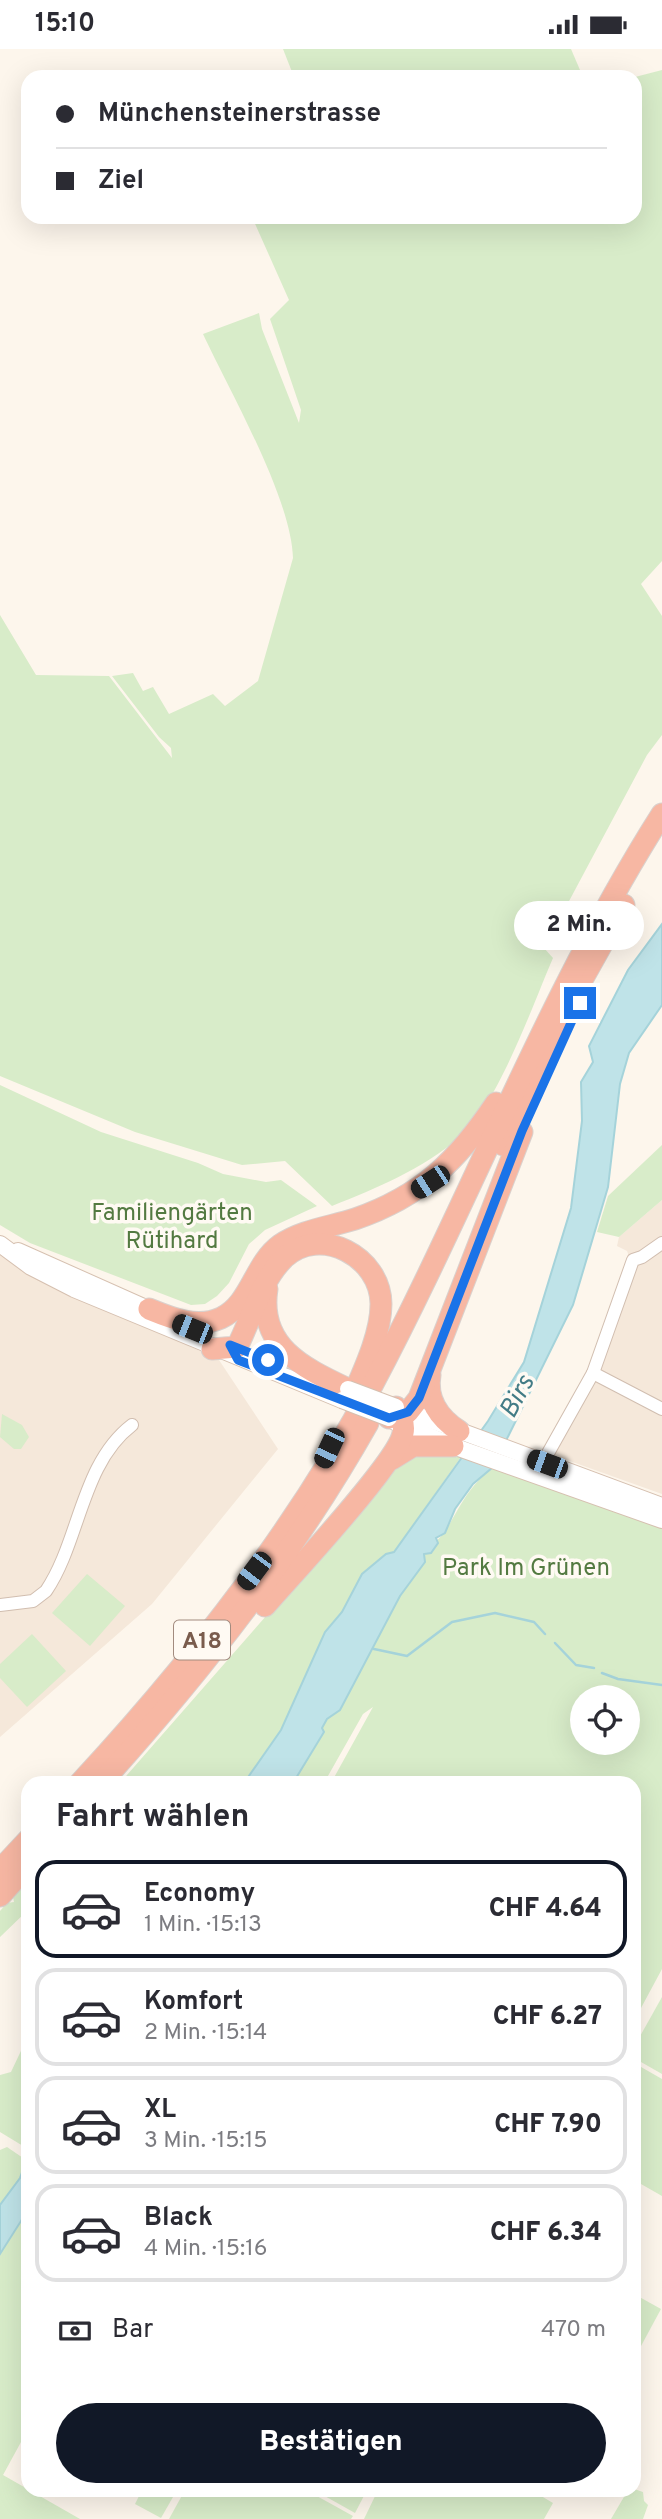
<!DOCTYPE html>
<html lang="de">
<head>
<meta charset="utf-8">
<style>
	:root { --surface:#fff; --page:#f2f2f3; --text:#2b2b33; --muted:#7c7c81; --line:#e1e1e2; --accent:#111827 }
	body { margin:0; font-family:Overpass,sans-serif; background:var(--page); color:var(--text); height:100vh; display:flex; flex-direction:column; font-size:26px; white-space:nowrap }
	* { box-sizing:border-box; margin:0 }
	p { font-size:23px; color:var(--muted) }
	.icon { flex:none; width:38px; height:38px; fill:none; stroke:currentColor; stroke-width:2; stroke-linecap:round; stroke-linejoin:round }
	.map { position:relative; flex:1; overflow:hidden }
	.sheet { position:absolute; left:21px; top:1727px; width:620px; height:721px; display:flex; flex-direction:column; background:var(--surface); border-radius:21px; box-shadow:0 7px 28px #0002 }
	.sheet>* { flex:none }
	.guide { position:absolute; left:21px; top:21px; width:621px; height:154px; border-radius:21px; box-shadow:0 7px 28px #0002; display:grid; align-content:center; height:154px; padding:0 35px; background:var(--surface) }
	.controls { position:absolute; left:570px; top:1636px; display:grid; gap:14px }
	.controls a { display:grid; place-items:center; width:70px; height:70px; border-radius:50%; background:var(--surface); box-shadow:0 7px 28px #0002; font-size:35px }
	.end { position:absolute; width:32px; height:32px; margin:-16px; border:9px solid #1a73e8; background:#fff; box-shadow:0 0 0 4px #fff }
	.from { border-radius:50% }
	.bubble { position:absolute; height:49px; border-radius:24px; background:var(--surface); box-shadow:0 7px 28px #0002; font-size:23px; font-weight:800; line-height:49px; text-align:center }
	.car { position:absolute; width:21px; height:42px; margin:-21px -10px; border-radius:9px; box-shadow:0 0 5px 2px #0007; background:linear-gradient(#222 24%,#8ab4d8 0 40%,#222 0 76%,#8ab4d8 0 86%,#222 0) }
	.guide b { display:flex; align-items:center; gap:24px; height:66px; font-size:26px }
	.guide b+b { border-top:2px solid var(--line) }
	.guide i { width:18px; height:18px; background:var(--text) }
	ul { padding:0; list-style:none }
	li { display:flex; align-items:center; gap:21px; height:98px; margin:0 14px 10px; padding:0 21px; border:4px solid var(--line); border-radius:21px }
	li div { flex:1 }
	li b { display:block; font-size:26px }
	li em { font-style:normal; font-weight:800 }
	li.selected { border-color:var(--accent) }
	li>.icon { width:63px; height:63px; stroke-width:1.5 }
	h2 { padding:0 35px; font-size:32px; line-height:84px }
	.pay { display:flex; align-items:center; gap:18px; height:77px; padding:0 35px; font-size:26px }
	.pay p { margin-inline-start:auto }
	.button { display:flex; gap:14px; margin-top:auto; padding:14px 35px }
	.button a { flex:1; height:80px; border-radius:42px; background:var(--accent); color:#fff; font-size:28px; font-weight:800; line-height:80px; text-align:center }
	.status { display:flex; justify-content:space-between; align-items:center; height:49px; padding:0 35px; background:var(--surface); direction:ltr }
	.status svg { height:19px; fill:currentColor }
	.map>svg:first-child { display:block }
	.residential { fill:#f5e8da }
	.green { fill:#d8ecc9; fill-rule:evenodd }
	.water { fill:#bfe3e8; stroke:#a5d3da; stroke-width:2 }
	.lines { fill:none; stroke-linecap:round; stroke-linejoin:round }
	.stream { stroke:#a5d3da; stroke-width:2.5 }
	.minor-casing { stroke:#d1beb0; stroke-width:14 }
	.secondary-casing { stroke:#d6c0b0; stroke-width:18 }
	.motorway-casing { stroke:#dad1cd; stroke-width:23 }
	.minor { stroke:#fff; stroke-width:12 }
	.secondary { stroke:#fff; stroke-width:16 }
	.motorway { stroke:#f7b7a3; stroke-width:21 }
	.secondary-bridge-casing { stroke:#d6c0b0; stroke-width:18; stroke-linecap:butt }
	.secondary-bridge { stroke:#fff; stroke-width:16 }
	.route { stroke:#1a73e8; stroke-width:9 }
	.labels { text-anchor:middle; stroke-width:7; stroke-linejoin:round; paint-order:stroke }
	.shield { fill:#fffaf3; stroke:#a28b7f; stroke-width:2 }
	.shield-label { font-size:23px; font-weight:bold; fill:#7a5c4d }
	.park-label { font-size:24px; fill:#537a41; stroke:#fffaf3 }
	.water-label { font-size:26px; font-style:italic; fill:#437c86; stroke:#fffaf3 }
</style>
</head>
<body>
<div class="status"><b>15:10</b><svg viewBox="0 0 49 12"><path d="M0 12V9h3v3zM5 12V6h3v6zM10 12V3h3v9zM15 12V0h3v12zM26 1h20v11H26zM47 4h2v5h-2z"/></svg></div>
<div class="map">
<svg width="662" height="2470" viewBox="0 0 662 2470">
	<rect width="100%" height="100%" fill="#fdf6ec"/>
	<g class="residential">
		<polygon points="662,1151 662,1445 553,1406 634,1220 627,1202 617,1197 619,1188"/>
		<polygon points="0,1204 19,1217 219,1311 278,1400 152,1555 0,1688"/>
	</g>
	<g class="green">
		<polygon points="283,0 571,0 583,28 294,28"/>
		<path d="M662,21V512L641,535L662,567V686L647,706L544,899L553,909C533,955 497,1058 459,1089C422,1120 377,1139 332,1157L285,1112L242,1116L135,1083L0,1027V566L36,626L109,627L172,709L171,699L159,688L112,627L133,624L143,642L153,638L169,665L213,645L225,657L258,632L293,509C291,448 230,343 203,285L259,264L262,280L299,374L301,361L270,270L289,251L252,168H635V28Z"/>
		<polygon points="0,1036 101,1083 198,1114 223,1125 266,1133 281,1131 317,1157 265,1181 249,1195 229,1234 217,1247 205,1255 191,1256 30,1194 0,1176"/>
		<polygon points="662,1096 662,1151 619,1188 597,1183 608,1147"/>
		<polygon points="2,1365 22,1376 29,1388 21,1400 14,1400 0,1388"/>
		<polygon points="441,1402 461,1408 394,1503 386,1505 362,1525 342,1563 325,1583 281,1681 248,1730 244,1734 120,1734 407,1406"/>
		<path d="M493,1418L662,1475V1920L634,1972V1734H331L373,1658L363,1665L324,1734H293L324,1683L322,1679L327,1670L340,1661L400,1547L425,1513L424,1505C430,1497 441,1489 446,1481C463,1453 467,1440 493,1418ZM583,1648H628V1694H583Z"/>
		<polygon points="87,1525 125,1557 90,1597 52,1564"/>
		<polygon points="32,1585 66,1622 27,1658 0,1629 0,1615"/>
		<polygon points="28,1832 28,1861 0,1888 0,1862 7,1854 14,1853 13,1848"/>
		<polygon points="662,1948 662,2025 634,2009 634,1998"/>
		<polygon points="28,1987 28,2100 0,2083 0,2026 11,2023"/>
		<polygon points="634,2014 662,2030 662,2147 634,2131"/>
		<polygon points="7,2098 26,2111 20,2129 0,2156 0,2101"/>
		<polygon points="28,2161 28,2397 21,2393 3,2426 80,2470 0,2470 0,2205"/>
		<polygon points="634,2245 661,2260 634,2310"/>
		<polygon points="634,2440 643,2443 644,2452 648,2456 643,2470 611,2470 628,2441"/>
		<polygon points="142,2441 177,2441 161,2469 135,2455"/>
		<polygon points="185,2441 306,2441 353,2467 351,2470 169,2470"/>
		<polygon points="314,2441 367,2441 355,2464"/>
		<polygon points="378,2441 531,2441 553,2454 544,2470 364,2470"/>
	</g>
	<g class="water">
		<polygon points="662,875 662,956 629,1004 620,1035 608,1138 573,1256 493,1418 473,1435 455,1460 445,1484 436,1489 438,1494 431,1504 424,1505 425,1513 400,1547 340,1661 327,1670 322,1679 324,1683 293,1734 244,1734 281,1681 325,1583 342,1563 362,1525 386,1505 394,1503 488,1372 524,1313 571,1159 582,1072 581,1033 593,1013 589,997 628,921"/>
		<polygon points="28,2106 28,2161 0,2205 0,2156 20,2129"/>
	</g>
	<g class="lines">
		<g class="stream">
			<polyline points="555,1594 576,1616 594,1619"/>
			<polyline points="374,1600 407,1607 452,1573 495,1564 534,1573 545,1585"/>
			<polyline points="602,1624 618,1630 662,1636"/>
		</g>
		<defs>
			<g id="minor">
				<polyline points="593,1324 662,1360"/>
				<polyline points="547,1406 593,1324 633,1211 642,1208 662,1194"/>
				<path d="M0,1556L33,1552L46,1542C80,1492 81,1415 132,1376"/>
			</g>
			<g id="secondary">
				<polyline points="0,1195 31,1218 74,1240 342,1351"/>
				<polyline points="18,1202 157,1264"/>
				<polyline points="398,1359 662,1457"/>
				<polyline points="395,1373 453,1397 662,1471"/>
			</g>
			<g id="motorway">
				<polyline points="503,1096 582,931 624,856"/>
				<path d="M267,1240C258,1298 304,1319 348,1340"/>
				<path d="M149,1260C171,1269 197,1280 221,1269C251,1255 254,1215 280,1196C302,1181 330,1178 355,1170C422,1147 458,1111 496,1054"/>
				<path d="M212,1300L237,1298C252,1269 260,1233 284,1209C320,1175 381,1208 381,1255C381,1286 363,1323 351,1351"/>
				<path d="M430,1326C426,1350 439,1369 459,1382"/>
				<polyline points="389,1369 408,1363 419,1349 522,1083"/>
				<polyline points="392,1410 413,1397 453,1397"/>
				<path d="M265,1557C290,1528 398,1413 403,1384C405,1375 401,1366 396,1358"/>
				<path d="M80,1734C191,1614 297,1480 373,1335C473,1146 547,946 662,765"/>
				<path d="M101,1734C202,1622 294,1505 368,1374"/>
				<polyline points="0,1821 28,1791"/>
				<polyline points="0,1847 28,1816"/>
			</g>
		</defs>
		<use href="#minor" class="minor-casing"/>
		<use href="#secondary" class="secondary-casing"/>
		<use href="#motorway" class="motorway-casing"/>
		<use href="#minor" class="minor"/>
		<use href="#secondary" class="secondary"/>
		<use href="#motorway" class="motorway"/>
		<defs>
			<g id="secondary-bridge">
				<polyline points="348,1340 396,1358"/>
				<polyline points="342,1351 389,1369"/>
			</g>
		</defs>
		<use href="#secondary-bridge" class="secondary-bridge-casing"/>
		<use href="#secondary-bridge" class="secondary-bridge"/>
	</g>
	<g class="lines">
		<polyline class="route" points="268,1311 230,1296 238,1311 389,1369 408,1363 419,1349 522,1082 580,954"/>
	</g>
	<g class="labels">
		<rect class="shield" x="174" y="1571.5" width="56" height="39" rx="5"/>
		<g class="shield-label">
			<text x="202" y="1599">A18</text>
		</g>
		<g class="park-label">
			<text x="172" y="1171">Familiengärten<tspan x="172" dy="28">Rütihard</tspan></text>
			<text x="526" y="1526">Park Im Grünen</text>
		</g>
		<g class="water-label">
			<text transform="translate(516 1347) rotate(-61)" y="9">Birs</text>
		</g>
	</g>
</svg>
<div class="controls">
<a><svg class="icon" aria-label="locate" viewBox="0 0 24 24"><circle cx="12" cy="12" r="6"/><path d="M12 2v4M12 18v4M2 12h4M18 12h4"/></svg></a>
</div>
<i class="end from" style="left:268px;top:1311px"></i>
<i class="end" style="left:580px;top:954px"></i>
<div class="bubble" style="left:514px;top:852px;width:130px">2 Min.</div>
<i class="car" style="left:430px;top:1133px;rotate:237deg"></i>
<i class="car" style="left:192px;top:1280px;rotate:292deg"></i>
<i class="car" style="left:329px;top:1399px;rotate:205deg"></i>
<i class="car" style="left:547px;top:1415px;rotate:290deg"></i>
<i class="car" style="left:254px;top:1522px;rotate:217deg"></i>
<div class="guide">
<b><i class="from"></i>Münchensteinerstrasse</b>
<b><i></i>Ziel</b>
</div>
<section class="sheet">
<h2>Fahrt wählen</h2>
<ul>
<li class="selected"><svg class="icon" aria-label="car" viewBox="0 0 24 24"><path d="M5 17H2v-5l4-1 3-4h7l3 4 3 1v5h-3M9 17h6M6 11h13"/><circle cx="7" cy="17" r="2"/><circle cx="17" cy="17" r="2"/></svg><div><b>Economy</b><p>1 Min. · 15:13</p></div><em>CHF 4.64</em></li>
<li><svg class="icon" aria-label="car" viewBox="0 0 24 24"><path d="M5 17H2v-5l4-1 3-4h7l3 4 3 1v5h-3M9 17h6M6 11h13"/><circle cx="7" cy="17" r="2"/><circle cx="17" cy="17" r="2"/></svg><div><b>Komfort</b><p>2 Min. · 15:14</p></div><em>CHF 6.27</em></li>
<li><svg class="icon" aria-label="car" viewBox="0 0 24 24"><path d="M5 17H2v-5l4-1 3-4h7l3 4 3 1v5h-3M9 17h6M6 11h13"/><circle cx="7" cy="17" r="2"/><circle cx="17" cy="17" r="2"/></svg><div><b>XL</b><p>3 Min. · 15:15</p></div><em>CHF 7.90</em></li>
<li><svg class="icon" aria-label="car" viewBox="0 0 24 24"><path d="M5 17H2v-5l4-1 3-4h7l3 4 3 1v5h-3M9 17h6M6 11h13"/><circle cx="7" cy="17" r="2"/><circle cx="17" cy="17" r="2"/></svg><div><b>Black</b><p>4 Min. · 15:16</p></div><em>CHF 6.34</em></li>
</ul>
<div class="pay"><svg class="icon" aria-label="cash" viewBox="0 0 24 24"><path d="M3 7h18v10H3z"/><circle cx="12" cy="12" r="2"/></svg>Bar<p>470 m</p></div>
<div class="button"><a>Bestätigen</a></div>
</section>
</div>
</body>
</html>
